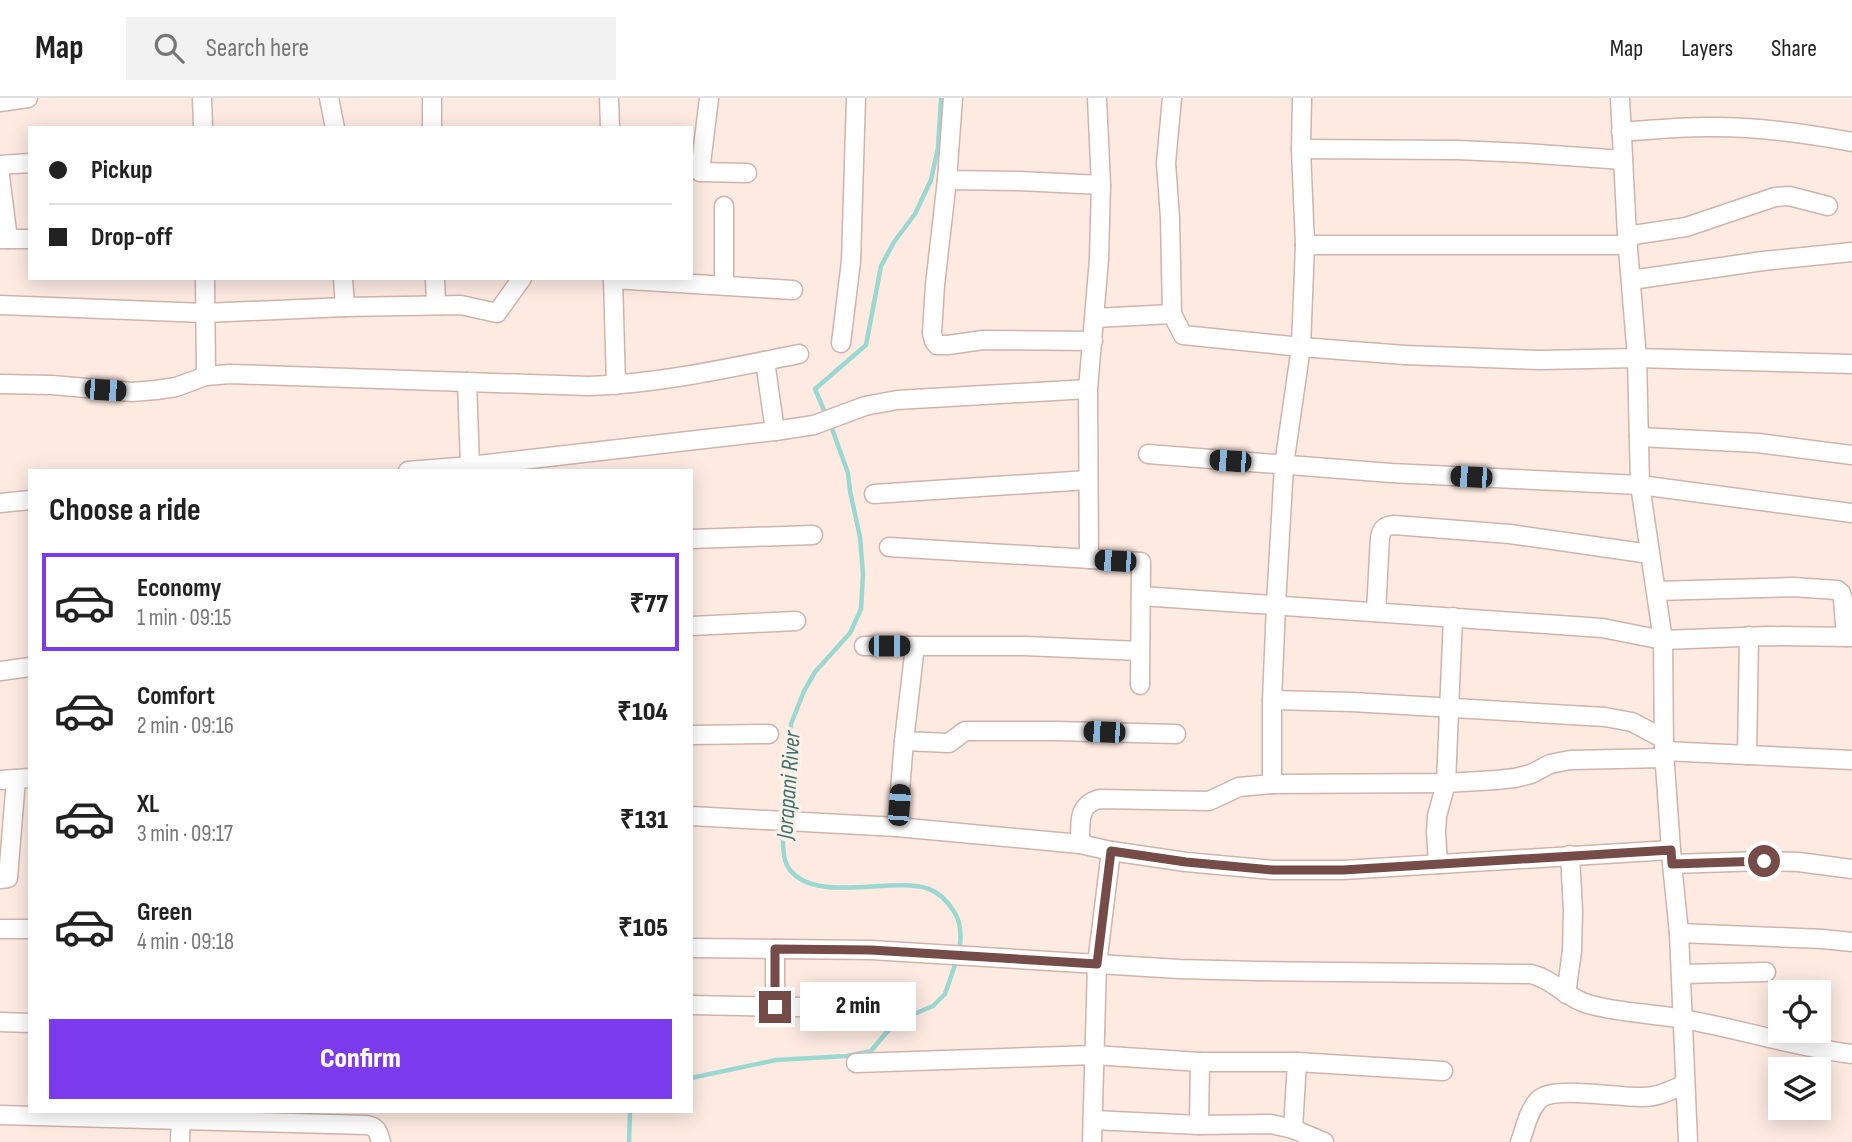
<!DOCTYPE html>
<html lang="en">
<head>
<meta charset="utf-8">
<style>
	:root { --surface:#fff; --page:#f2f2f2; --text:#222; --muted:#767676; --line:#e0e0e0; --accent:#7c3aed }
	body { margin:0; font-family:"Sofia Sans Condensed",sans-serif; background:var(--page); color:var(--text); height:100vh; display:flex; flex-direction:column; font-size:26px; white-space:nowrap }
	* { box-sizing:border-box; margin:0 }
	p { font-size:23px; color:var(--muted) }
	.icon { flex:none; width:38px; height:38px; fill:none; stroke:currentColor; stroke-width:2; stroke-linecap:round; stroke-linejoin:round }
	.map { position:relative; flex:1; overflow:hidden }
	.drawer { position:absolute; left:28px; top:371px; width:665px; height:644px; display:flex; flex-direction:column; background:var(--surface); border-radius:0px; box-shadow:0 4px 18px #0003 }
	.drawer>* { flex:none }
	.hud { position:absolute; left:28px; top:28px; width:665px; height:154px; border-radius:0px; box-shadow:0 4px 18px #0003; display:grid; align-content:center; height:154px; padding:0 21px; background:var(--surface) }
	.fabs { position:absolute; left:1768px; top:882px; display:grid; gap:14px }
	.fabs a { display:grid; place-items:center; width:63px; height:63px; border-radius:0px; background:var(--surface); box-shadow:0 4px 18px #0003; font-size:35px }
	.end { position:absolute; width:32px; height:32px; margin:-16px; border:9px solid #754c48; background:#fff; box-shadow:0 0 0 4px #fff }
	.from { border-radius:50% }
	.bubble { position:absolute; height:49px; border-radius:0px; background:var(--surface); box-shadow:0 4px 18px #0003; font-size:23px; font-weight:800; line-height:49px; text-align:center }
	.car { position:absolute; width:21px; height:42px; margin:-21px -10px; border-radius:9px; box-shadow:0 0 5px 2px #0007; background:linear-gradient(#222 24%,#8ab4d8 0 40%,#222 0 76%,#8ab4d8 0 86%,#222 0) }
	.hud b { display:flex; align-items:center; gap:24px; height:66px; font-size:26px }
	.hud b+b { border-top:2px solid var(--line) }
	.hud i { width:18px; height:18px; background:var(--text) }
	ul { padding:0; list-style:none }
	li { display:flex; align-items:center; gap:21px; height:98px; margin:0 14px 10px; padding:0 7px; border:4px solid transparent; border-radius:0px }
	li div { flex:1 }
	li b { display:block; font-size:26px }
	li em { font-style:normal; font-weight:800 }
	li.selected { border-color:var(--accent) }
	li>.icon { width:63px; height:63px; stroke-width:1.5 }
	h2 { padding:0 21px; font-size:32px; line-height:84px }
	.cta { display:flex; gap:14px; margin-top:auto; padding:14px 21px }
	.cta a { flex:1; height:80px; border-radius:0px; background:var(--accent); color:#fff; font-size:28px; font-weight:800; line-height:80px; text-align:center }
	header { display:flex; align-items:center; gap:42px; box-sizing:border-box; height:98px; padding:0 35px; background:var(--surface); border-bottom:2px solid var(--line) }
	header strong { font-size:33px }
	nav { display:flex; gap:38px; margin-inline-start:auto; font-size:24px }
	.search { width:490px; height:63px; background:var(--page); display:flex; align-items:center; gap:18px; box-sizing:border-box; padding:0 24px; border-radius:0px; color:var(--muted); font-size:26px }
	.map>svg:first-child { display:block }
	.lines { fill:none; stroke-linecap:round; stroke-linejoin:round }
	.stream { stroke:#9cd8d2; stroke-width:4.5 }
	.street-casing { stroke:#d0b3ac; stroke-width:21 }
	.street { stroke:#fff; stroke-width:18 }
	.route { stroke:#754c48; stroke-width:9 }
	.labels { text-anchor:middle; stroke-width:7; stroke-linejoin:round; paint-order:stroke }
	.water-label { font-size:24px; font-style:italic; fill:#39746e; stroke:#fff0e9 }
</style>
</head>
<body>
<header>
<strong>Map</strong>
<div class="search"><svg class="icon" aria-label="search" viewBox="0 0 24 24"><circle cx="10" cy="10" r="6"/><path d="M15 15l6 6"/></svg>Search here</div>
<nav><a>Map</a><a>Layers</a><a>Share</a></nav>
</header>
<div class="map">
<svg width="1852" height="1044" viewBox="0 0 1852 1044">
	<rect width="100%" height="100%" fill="#fdebe2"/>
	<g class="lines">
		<g class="stream">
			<polyline points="826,317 815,291 866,247 881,168 894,144 915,116 931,82 938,50 941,0"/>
			<polyline points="785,717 789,696 791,626 804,593 815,574 850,535 861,511 863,476 860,439 850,393 848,375 830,325"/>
			<path d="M784,726C782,733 783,740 783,747C784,756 784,765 790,772C817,806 891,778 929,791C940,795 947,803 953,812C961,823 962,840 959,853"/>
			<polyline points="691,980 776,962 847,958 871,953 886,935 902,921 933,908 945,896 957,861"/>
			<polyline points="629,1044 630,1013"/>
		</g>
		<defs>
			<g id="street">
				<polyline points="202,0 203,30"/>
				<polyline points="329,0 335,30"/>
				<polyline points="609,0 610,30"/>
				<polyline points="709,0 700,74 747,75"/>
				<polyline points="953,0 947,82 1019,83 1101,87"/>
				<polyline points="1302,0 1301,51 1305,147 1628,147"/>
				<polyline points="1620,0 1627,138 1637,260 1640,387 1663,542 1664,653 1672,766 1679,835 1688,1044"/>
				<polyline points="0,4 28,0"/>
				<polyline points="432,30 432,0"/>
				<path d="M1621,34C1650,32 1678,29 1707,29C1756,28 1804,35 1852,44"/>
				<polyline points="1301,51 1457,52 1525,55 1623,62"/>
				<polyline points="0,67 30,65"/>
				<polyline points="0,78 8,141"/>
				<polyline points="947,82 935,187 932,235 934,243 937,247 948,247 983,242 1093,243"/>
				<polyline points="724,108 724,187"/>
				<polyline points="1627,138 1686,129 1775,99 1789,98 1828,108"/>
				<polyline points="0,141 30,141"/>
				<polyline points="205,180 206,278"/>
				<polyline points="435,180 436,207"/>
				<polyline points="613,180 616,287"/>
				<polyline points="613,181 793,192"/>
				<polyline points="1631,182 1763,163 1852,154"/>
				<polyline points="0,207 205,215 345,209 343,180"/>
				<polyline points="345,209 461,207 497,215 522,180"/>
				<polyline points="1172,216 1170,120 1166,65 1172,0"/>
				<polyline points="1095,220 1172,216 1183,237 1301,249 1405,257 1540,262 1637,260 1852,266"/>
				<polyline points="841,245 851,163 856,0"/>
				<polyline points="765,263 775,333"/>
				<polyline points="467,284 470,368"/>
				<path d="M0,286L52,287L132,294L156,292L176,289L206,278L230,276L588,288C659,286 729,270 799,256"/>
				<polyline points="1639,339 1758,345 1852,357"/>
				<polyline points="1148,356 1391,375 1640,387 1852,415"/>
				<polyline points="408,373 470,368 775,333 814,327 865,308 897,302 1088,291"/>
				<polyline points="874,396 1088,382"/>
				<polyline points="0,405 30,402"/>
				<polyline points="691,441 813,437"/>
				<polyline points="889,449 1141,464 1140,587"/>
				<polyline points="1089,461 1088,291 1099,161 1101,87 1097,0"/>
				<polyline points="1656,493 1793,489 1837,492 1841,495 1843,501 1846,539"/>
				<polyline points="1141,498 1602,530 1663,542 1768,538 1852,539"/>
				<path d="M1376,514L1380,439C1382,430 1385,428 1394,427L1510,436L1650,456"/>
				<polyline points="691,528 796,523"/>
				<polyline points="864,548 1025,548 1140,553"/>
				<polyline points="0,573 30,569"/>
				<polyline points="1272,602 1352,604 1605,619 1632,624 1664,641"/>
				<polyline points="691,637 769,636"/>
				<polyline points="904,643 949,645 965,633 1055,633 1176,636"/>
				<polyline points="1664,653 1852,662"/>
				<polyline points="1747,657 1749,538"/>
				<polyline points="0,682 30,680"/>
				<polyline points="1272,686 1272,602 1276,507 1284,367 1301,249 1305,147"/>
				<polyline points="691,718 897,729 1080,746 1111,753 1186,764 1273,772 1343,772 1671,752"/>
				<polyline points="897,729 904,643 915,548"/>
				<path d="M1080,746C1081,726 1076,708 1099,701L1209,703L1239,689L1272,686L1446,685L1496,682L1515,680L1531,676L1550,666L1570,662L1664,660"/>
				<polyline points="1438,766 1436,734 1437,718 1446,685 1453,519"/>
				<polyline points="1672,766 1764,763 1799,764 1852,771"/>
				<polyline points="0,781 8,780 16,681"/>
				<polyline points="0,831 30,831"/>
				<polyline points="1679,835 1823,841 1852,844"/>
				<path d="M691,850L871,852L1179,871L1257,873L1531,876C1553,881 1566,900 1588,906C1618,915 1652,915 1683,921C1740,931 1795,949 1852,956"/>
				<polyline points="775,851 775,909"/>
				<polyline points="1681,876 1766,874"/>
				<polyline points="1566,896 1572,853 1573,813 1570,757"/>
				<polyline points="691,907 898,911"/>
				<polyline points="0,924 30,925"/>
				<polyline points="1200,964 1199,1027 1271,1026 1293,1031 1324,1044"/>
				<polyline points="856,965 1094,957 1200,964 1297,964 1443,973"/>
				<path d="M0,1017L367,1027C378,1029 378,1035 381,1044"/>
				<polyline points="1093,1022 1199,1027"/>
				<polyline points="1293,1031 1297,964"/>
				<polyline points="180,1044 181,1013"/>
				<polyline points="1092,1044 1097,866 1111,753"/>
				<path d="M1520,1044C1525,1031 1529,1009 1541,1000C1558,988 1620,1000 1643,999C1658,999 1672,992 1685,986"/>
			</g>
		</defs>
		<use href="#street" class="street-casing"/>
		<use href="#street" class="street"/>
	</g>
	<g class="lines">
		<polyline class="route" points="775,909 775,851 871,852 1097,866 1111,753 1186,764 1273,772 1343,772 1671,752 1672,766 1764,763"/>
	</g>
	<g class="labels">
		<g class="water-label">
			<text transform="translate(788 687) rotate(-86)" y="8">Jorapani River</text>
		</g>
	</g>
</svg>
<div class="fabs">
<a><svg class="icon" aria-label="locate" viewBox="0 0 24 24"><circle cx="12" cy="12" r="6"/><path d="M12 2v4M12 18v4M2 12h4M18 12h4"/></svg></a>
<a><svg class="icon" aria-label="layers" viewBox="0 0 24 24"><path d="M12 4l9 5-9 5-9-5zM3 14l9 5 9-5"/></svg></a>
</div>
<i class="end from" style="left:1764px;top:763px"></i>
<i class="end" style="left:775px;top:909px"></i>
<div class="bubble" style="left:800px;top:884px;width:116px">2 min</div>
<i class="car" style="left:105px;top:292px;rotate:94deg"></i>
<i class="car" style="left:1230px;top:363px;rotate:274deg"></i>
<i class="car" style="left:1471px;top:379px;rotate:273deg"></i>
<i class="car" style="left:1115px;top:463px;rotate:273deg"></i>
<i class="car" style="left:889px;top:548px;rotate:90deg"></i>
<i class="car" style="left:1104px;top:634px;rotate:272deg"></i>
<i class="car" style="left:899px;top:707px;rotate:4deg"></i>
<div class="hud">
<b><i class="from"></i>Pickup</b>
<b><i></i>Drop-off</b>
</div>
<section class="drawer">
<h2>Choose a ride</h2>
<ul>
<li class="selected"><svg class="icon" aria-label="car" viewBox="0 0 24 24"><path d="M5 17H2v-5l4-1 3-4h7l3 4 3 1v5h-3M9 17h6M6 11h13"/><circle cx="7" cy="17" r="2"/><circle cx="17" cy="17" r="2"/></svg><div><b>Economy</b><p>1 min · 09:15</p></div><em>₹77</em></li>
<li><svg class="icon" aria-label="car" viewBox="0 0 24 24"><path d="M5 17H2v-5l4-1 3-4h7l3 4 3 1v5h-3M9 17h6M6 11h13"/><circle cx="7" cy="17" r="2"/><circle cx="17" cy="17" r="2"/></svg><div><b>Comfort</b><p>2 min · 09:16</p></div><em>₹104</em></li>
<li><svg class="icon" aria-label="car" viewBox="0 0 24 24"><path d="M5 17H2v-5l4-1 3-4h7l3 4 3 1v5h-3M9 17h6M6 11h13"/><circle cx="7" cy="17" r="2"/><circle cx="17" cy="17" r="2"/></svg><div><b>XL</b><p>3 min · 09:17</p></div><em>₹131</em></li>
<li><svg class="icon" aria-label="car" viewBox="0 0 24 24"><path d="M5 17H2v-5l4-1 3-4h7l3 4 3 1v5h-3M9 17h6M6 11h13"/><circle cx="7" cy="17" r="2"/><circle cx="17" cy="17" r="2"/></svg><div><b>Green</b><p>4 min · 09:18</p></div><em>₹105</em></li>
</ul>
<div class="cta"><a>Confirm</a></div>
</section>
</div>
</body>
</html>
